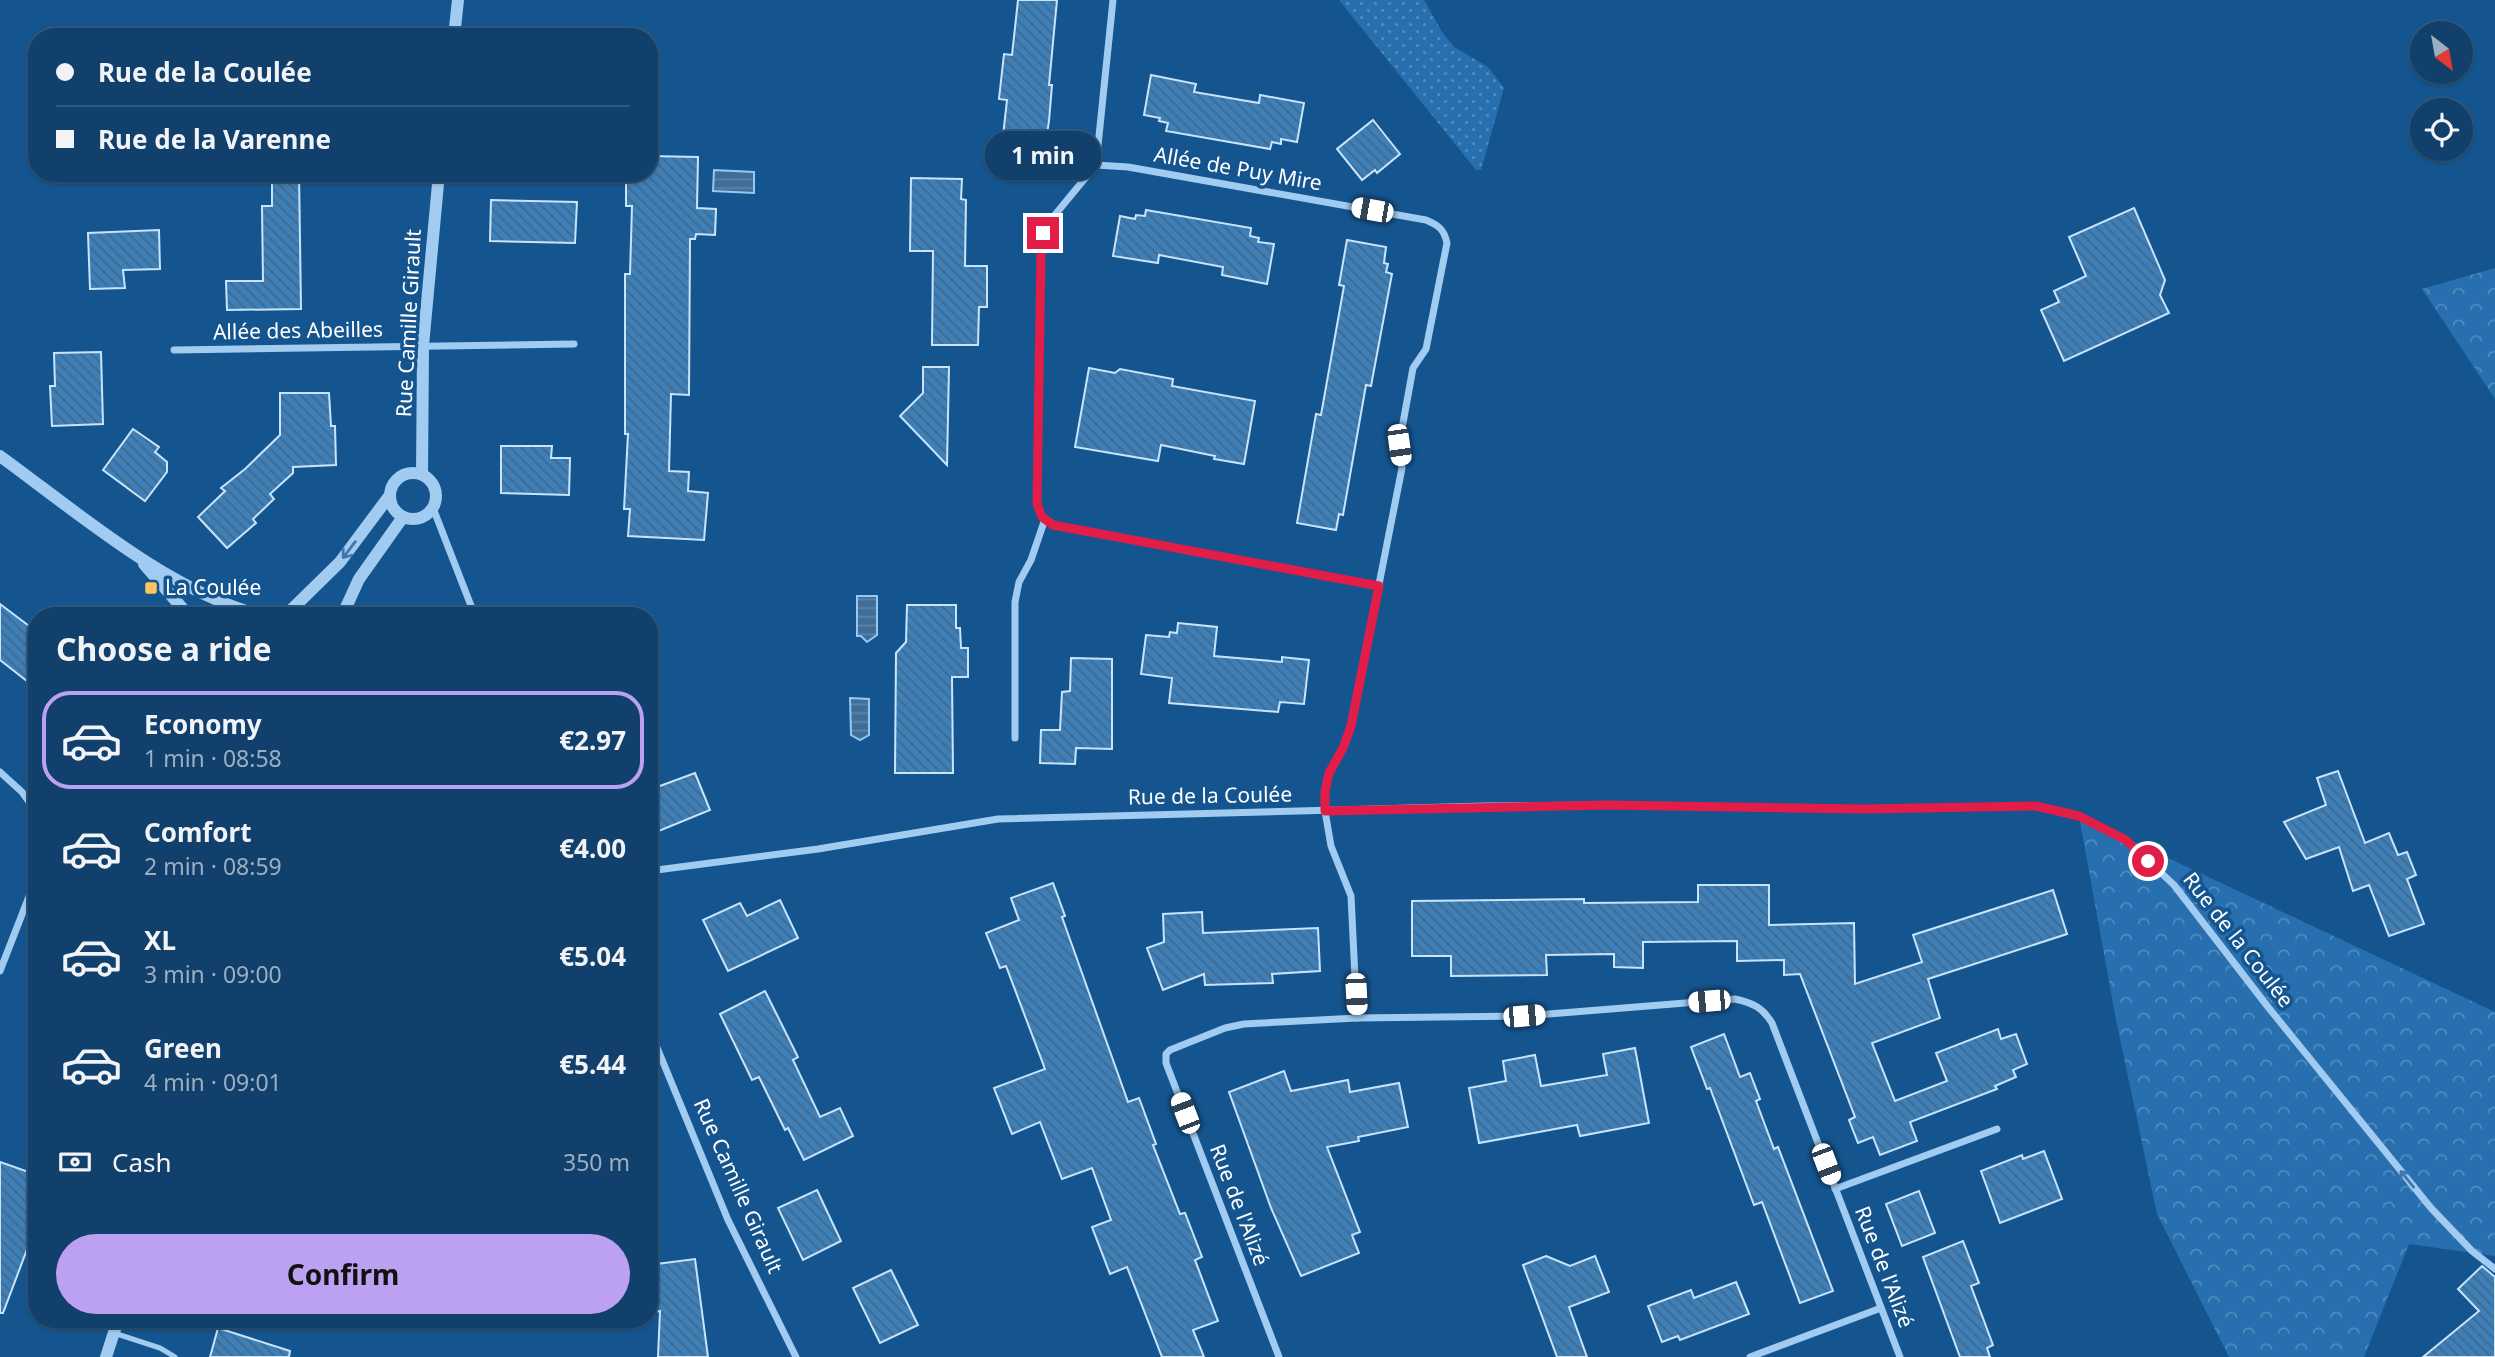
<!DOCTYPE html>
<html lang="en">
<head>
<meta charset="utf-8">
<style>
	:root { --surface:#10406b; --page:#1e4b73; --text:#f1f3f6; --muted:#9cafc1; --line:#30597e; --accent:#bca0f2 }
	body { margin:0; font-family:"Noto Sans",sans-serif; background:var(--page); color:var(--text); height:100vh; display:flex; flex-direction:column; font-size:26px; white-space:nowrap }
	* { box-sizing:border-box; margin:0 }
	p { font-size:23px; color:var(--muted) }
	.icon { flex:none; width:38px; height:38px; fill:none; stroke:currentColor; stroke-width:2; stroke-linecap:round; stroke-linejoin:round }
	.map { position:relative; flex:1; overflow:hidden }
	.drawer { position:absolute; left:28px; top:607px; width:630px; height:721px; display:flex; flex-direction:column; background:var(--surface); border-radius:28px; box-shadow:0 2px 5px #0004,0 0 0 2px var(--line) }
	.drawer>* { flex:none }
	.guide { position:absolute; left:28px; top:28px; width:630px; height:154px; border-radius:28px; box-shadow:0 2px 5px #0004,0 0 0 2px var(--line); display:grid; align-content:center; height:154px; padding:0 28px; background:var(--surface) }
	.needle { width:46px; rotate:149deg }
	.buttons { position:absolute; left:2410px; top:21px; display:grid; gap:14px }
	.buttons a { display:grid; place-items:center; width:63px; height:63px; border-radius:50%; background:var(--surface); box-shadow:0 2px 5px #0004,0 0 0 2px var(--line); font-size:35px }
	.end { position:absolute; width:32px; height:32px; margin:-16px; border:9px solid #e11d48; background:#fff; box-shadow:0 0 0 4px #fff }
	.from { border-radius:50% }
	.bubble { position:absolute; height:49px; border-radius:24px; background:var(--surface); box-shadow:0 2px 5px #0004,0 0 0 2px var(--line); font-size:23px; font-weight:700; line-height:49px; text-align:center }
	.car { position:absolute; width:21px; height:42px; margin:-21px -10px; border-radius:9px; box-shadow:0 0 5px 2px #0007; background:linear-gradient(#fff 24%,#345 0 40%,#fff 0 76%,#345 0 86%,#fff 0) }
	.guide b { display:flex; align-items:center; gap:24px; height:66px; font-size:26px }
	.guide b+b { border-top:2px solid var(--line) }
	.guide i { width:18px; height:18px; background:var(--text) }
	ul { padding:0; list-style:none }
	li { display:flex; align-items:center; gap:21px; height:98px; margin:0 14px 10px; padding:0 14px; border:4px solid transparent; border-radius:28px }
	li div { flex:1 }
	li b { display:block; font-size:26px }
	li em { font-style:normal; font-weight:700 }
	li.current { border-color:var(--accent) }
	li>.icon { width:63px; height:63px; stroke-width:1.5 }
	h2 { padding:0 28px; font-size:32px; line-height:84px }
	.pay { display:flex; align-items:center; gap:18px; height:77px; padding:0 28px; font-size:26px }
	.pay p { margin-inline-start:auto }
	.primary-button { display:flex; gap:14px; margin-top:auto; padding:14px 28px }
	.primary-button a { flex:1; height:80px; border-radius:42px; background:var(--accent); color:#111; font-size:28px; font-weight:700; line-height:80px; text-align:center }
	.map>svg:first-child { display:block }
	.grass { fill:url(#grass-dots) }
	.forest { fill:url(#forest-crowns) }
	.water { fill:url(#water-rules); stroke:#93c8f3; stroke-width:2 }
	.building { fill:url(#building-back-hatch); stroke:#c8e4fc; stroke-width:2 }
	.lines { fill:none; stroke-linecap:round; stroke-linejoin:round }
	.service { stroke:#a1cbf0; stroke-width:5 }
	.minor { stroke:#a1cbf0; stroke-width:7 }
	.tertiary { stroke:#a1cbf0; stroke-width:12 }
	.oneway { stroke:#3f78ac }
	.route { stroke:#e11d48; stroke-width:9 }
	.poi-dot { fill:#ffc460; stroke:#15558f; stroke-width:2.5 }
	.labels { text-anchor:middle; stroke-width:7; stroke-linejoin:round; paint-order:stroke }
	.street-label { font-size:21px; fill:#fff; stroke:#15558f }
	.poi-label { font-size:21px; fill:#fff; stroke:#15558f; text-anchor:start }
</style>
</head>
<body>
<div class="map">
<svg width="2495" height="1357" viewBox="0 0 2495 1357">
	<defs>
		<pattern id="grass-dots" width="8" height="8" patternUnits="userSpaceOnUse" patternTransform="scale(1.75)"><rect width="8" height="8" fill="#276fae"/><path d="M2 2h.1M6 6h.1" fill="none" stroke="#528cbe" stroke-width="1.8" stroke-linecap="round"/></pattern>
		<pattern id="forest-crowns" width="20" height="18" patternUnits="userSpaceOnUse" patternTransform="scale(1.75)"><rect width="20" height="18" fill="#276fae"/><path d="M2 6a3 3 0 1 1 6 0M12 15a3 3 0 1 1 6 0" fill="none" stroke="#528cbe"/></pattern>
		<pattern id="water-rules" width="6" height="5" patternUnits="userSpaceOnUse" patternTransform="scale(1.75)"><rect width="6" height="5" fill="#406e98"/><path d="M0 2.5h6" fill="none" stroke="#5d84a7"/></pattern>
		<pattern id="building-back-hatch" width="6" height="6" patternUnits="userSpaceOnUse" patternTransform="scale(1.75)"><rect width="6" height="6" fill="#3d7fb8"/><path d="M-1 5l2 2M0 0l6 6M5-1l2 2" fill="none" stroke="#446887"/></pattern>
	</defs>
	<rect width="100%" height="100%" fill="#15558f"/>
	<polygon class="grass" points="1339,0 1424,0 1442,32 1454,47 1488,67 1504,88 1481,170 1476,170"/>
	<g class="forest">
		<polygon points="2495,268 2495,399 2422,289"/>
		<polygon points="2079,816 2495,1012 2495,1256 2409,1244 2364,1357 2229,1357 2157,1214 2116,1020"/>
	</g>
	<g class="water">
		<polygon points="714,170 754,172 754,193 713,191"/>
		<polygon points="857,596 877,596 877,635 867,642 861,636 857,636"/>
		<polygon points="850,698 869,699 869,735 860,740 851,735"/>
	</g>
	<g class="building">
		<polygon points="1018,0 1057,0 1049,85 1052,85 1049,121 1047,134 1043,133 1041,150 1002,145 1007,100 999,99 1004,54 1012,55"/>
		<polygon points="1151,75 1196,84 1194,92 1259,103 1260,95 1304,103 1297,142 1281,139 1281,144 1272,142 1270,149 1166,131 1168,123 1159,121 1160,118 1144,115"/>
		<polygon points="1373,120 1400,154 1377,173 1375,170 1362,180 1337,149"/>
		<polygon points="649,156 698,157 697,208 716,209 715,235 696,234 695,239 690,239 689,395 671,394 669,471 689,472 688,491 708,493 704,540 628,536 630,509 624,509 628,434 625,434 625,274 630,274 632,206 626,206 626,173 649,173"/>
		<polygon points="272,173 299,173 301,309 227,310 226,281 263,281 262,206 272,206"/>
		<polygon points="911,178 962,179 961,199 966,200 965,266 987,266 987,307 979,307 978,345 932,345 933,251 910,251"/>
		<polygon points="491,200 577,202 575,243 490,241"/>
		<polygon points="2134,208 2165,280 2160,295 2169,313 2064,361 2041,310 2059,302 2054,291 2086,276 2069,237"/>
		<polygon points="1146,210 1251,228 1250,236 1259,238 1258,242 1274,244 1267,284 1222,275 1223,267 1159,255 1158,263 1113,256 1120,216 1135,219 1136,215 1145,216"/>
		<polygon points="159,230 160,269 123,270 125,288 90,289 88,233"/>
		<polygon points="1347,240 1386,247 1384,263 1388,264 1386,272 1392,274 1371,386 1366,385 1363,402 1343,515 1339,514 1336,530 1297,523 1316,414 1321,415 1344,286 1339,285"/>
		<polygon points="101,352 103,424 52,426 50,386 55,386 54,353"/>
		<polygon points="923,367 949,367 947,465 900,416 923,393"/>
		<polygon points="1089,368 1115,373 1120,369 1173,379 1172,386 1255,401 1244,464 1214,459 1215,456 1161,445 1158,461 1075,447"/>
		<polygon points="280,393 329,393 331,426 335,426 336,465 293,467 293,473 270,494 274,499 253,519 256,523 227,548 198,517 225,491 221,488 245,469 280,435"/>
		<polygon points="133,429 159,447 155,452 167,462 167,472 145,501 103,470"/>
		<polygon points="501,446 552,446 551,458 570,458 569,495 501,493"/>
		<polygon points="0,604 37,632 37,689 0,660"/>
		<polygon points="907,605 956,605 956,628 960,628 961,648 968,648 968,677 952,677 953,773 895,773 896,653 906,642"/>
		<polygon points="1178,623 1217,627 1214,656 1282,662 1282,657 1309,660 1304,704 1280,702 1278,712 1169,703 1172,678 1141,674 1146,635 1169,637 1170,632 1177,633"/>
		<polygon points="1071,658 1112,659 1112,749 1076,748 1075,764 1040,763 1041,730 1060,730 1062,692 1070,691"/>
		<polygon points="2338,771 2365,843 2389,833 2398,855 2407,852 2416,875 2407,879 2424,924 2389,936 2369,885 2353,891 2339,847 2306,859 2284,822 2326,805 2317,778"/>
		<polygon points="695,773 710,810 649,835 649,790"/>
		<polygon points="1053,883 1065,916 1062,917 1128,1102 1139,1098 1156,1144 1153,1145 1180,1214 1185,1213 1202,1257 1195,1260 1218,1321 1193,1330 1204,1357 1162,1357 1127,1267 1110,1274 1092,1227 1111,1220 1092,1168 1062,1179 1040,1122 1012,1134 994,1088 1045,1069 1006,966 1000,968 986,933 1019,920 1011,898"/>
		<polygon points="1698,885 1769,885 1769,925 1854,923 1855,984 1922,962 1913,935 2053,890 2067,934 1928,979 1940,1018 1872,1043 1895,1101 1947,1081 1936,1053 1998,1029 2001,1039 2016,1034 2027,1064 2013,1070 2016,1077 1995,1086 1997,1089 1910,1122 1917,1141 1880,1155 1873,1137 1858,1143 1849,1120 1855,1117 1800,974 1784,975 1784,960 1737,961 1737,941 1643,942 1643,968 1614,967 1614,954 1546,955 1547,975 1451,976 1451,956 1412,956 1412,901 1584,899 1584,903 1698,902"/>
		<polygon points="780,900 798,938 728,971 703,920 740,903 747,916"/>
		<polygon points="1202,912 1203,933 1318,928 1320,971 1272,974 1273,983 1205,985 1204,974 1163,990 1147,948 1164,942 1163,914"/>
		<polygon points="765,991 798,1057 793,1060 820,1117 840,1108 853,1136 804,1160 788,1128 785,1130 759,1077 752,1080 720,1014"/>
		<polygon points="1724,1034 1740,1077 1750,1073 1760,1099 1756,1101 1774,1149 1778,1147 1833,1291 1800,1303 1762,1202 1754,1205 1710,1088 1707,1089 1691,1047"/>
		<polygon points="1635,1048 1649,1123 1580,1136 1577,1125 1479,1143 1469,1088 1506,1081 1503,1061 1535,1055 1541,1086 1607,1075 1603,1054"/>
		<polygon points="1284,1071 1291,1091 1348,1080 1350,1092 1399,1083 1408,1127 1358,1137 1359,1141 1327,1147 1360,1232 1352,1235 1359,1253 1301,1276 1271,1208 1229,1092"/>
		<polygon points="2044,1151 2062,1199 2000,1223 1981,1171 2022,1155 2023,1159"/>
		<polygon points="0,1162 37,1175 37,1223 3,1313 0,1313"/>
		<polygon points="817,1190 841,1241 803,1260 778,1208"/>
		<polygon points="1919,1191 1935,1233 1902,1246 1886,1204"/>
		<polygon points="1963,1241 1979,1283 1971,1286 1993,1345 1987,1348 1990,1357 1960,1357 1923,1257"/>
		<polygon points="1546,1256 1570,1266 1595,1256 1609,1292 1569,1307 1587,1357 1557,1357 1523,1265"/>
		<polygon points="695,1259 708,1357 658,1357 660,1311 649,1313 649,1265"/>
		<polygon points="2482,1266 2495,1277 2495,1357 2423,1357 2479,1311 2458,1289"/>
		<polygon points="891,1270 918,1325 880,1343 853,1288"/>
		<polygon points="1736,1282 1749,1314 1680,1340 1678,1336 1662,1342 1648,1306 1691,1290 1694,1298"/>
		<polygon points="218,1328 290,1351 289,1357 210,1357"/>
	</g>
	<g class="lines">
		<polyline class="service" points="114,1333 160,1348 175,1357"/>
		<g class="minor">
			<polyline points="1113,0 1096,165 1049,222 1043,233 1041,253 1037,504 1042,517 1053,525 1379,586"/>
			<path d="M1096,165L1128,167L1426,220C1438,225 1444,229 1447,243L1426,349L1413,368L1399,445L1402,468L1351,726L1343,748L1329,773L1325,791V811L1331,846L1351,896L1357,1018"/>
			<polyline points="174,350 574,344"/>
			<polyline points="433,508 475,616"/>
			<polyline points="1015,738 1015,602 1019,582 1031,560 1045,519"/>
			<polyline points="0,772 22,792 37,813"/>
			<polyline points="649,871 818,849 998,819 1486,806 1607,805 1864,809 2036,806 2079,816 2126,840 2174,885 2268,1007 2431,1208 2472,1251 2495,1269"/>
			<polyline points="0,971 37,876"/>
			<polyline points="649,1028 728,1220 796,1357"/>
			<polyline points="1835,1189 1997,1129"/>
			<path d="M1279,1357L1166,1063V1054L1170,1050L1225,1028L1244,1024L1357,1018L1524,1016L1735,999C1753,1003 1762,1007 1772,1023L1900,1357"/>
			<polyline points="1750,1357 1881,1308"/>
		</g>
		<g class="tertiary">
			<polyline points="454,37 458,0"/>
			<path d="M0,456C77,512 168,591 260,615"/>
			<circle cx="413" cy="496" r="23"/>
			<polyline points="422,474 423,346 439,173"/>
			<polyline points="144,564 189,616"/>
			<polyline points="289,612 340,562 390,495"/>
			<path d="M258,616C274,610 287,611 303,616"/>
			<polyline points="342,616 359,579 403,517"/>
			<polyline points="106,1357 118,1320"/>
		</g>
	</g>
	<defs><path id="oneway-shaft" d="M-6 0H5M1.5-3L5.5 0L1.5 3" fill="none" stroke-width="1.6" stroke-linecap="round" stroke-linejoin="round" transform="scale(1.75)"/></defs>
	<g class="oneway">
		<use href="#oneway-shaft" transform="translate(349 550) rotate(127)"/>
		<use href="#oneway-shaft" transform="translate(2407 1179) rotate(-129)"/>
	</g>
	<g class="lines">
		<polyline class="route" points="1043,233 1041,253 1037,504 1042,517 1053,525 1379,586 1351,726 1343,748 1329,773 1325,792 1325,811 1607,805 1864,809 2036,806 2079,816 2126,840 2148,861"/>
	</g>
	<rect class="poi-dot" x="144" y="581" width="14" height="14" rx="3.5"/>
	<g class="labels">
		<g class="street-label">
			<text transform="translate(1238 169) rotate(10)" y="7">Allée de Puy Mire</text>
			<text transform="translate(409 323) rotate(-87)" y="7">Rue Camille Girault</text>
			<text transform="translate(298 331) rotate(-1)" y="7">Allée des Abeilles</text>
			<text transform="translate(1210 796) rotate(-1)" y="7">Rue de la Coulée</text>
			<text transform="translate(2238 940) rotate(52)" y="7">Rue de la Coulée</text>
			<text transform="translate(738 1186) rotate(66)" y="7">Rue Camille Girault</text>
			<text transform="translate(1239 1205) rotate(69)" y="7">Rue de l'Alizé</text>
			<text transform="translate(1884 1267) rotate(69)" y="7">Rue de l'Alizé</text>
		</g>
		<g class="poi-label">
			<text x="165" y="595">La Coulée</text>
		</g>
	</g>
</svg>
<div class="buttons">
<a><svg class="needle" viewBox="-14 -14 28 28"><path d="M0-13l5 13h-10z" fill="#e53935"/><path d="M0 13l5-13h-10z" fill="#9cafc1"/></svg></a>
<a><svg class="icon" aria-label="locate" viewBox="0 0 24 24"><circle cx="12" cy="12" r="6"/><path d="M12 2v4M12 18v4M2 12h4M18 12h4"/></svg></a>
</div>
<i class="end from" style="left:2148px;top:861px"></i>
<i class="end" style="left:1043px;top:233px"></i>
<div class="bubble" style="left:985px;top:131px;width:116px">1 min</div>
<i class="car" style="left:1372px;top:210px;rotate:280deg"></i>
<i class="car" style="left:1399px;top:445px;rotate:172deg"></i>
<i class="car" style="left:1356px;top:994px;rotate:177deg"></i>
<i class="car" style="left:1709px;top:1001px;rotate:265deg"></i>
<i class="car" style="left:1524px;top:1016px;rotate:85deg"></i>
<i class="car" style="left:1185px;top:1113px;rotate:339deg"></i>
<i class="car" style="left:1826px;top:1164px;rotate:159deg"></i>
<div class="guide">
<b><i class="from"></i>Rue de la Coulée</b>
<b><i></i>Rue de la Varenne</b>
</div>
<section class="drawer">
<h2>Choose a ride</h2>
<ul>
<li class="current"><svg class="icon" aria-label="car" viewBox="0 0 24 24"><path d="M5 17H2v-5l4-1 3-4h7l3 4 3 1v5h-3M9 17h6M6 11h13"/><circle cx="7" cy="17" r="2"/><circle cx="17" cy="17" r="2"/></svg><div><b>Economy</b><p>1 min · 08:58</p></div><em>€2.97</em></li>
<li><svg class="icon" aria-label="car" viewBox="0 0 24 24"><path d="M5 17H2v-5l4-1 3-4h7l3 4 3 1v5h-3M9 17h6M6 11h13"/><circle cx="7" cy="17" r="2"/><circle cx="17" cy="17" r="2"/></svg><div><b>Comfort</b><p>2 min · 08:59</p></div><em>€4.00</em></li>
<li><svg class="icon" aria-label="car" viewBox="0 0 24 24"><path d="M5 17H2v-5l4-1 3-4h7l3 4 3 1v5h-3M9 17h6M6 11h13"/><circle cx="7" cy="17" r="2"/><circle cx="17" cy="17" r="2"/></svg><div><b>XL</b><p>3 min · 09:00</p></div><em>€5.04</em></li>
<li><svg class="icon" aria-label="car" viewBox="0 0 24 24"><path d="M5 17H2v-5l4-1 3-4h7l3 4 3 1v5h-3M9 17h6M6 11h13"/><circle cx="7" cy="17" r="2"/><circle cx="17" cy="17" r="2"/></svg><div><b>Green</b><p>4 min · 09:01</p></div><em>€5.44</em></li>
</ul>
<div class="pay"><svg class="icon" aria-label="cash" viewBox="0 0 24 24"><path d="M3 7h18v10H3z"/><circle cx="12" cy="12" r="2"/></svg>Cash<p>350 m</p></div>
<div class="primary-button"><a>Confirm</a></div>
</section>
</div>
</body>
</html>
